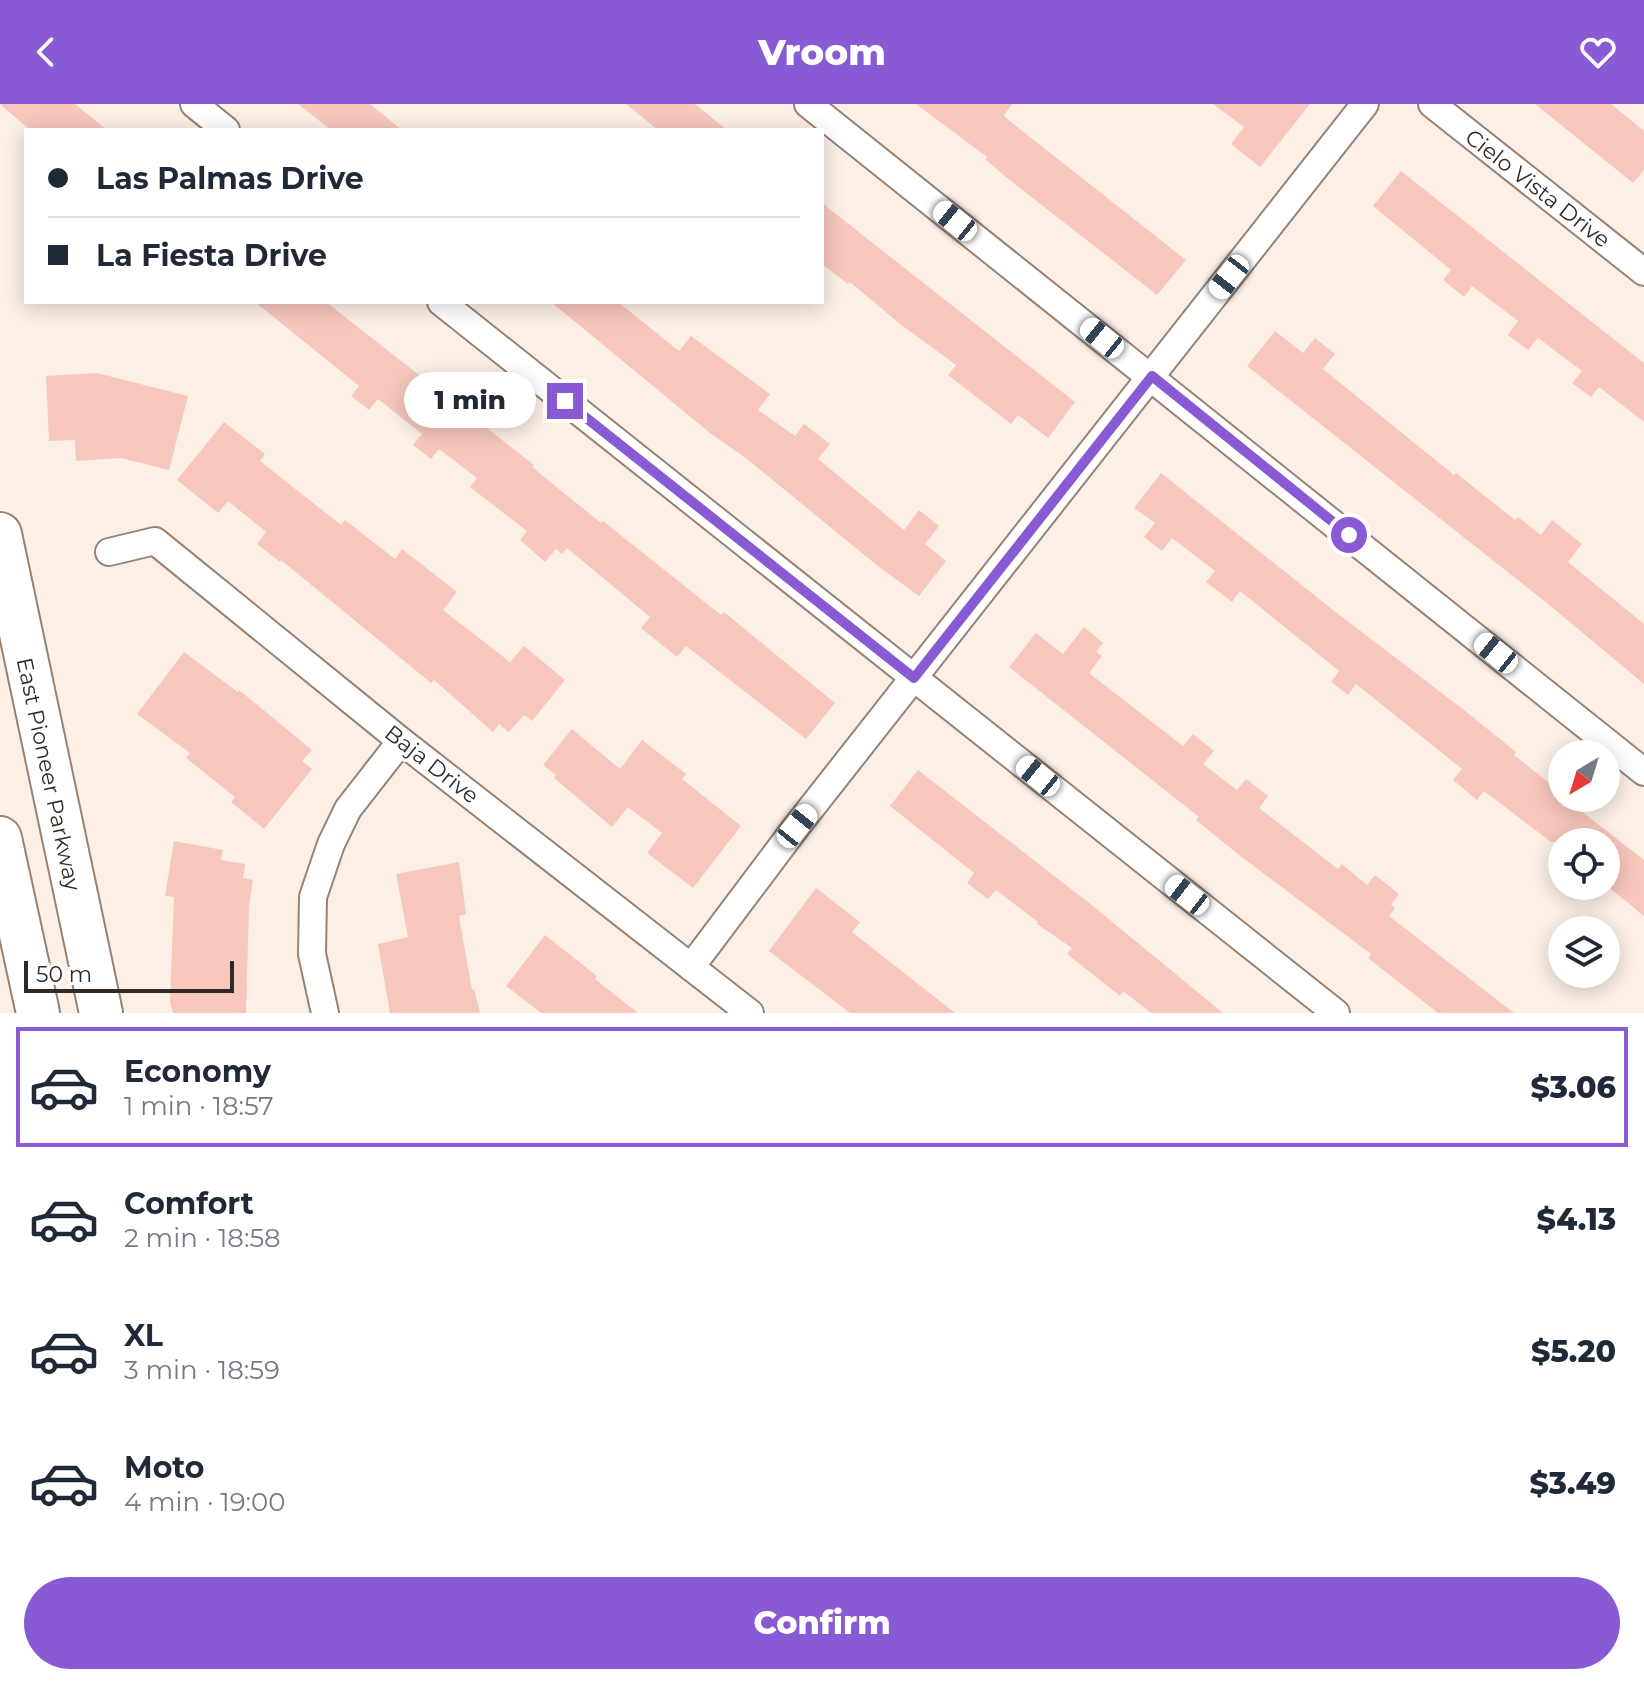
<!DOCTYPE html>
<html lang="en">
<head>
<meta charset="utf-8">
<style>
	:root { --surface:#fff; --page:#f2f2f3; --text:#1f2937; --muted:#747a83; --line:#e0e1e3; --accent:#885bd4 }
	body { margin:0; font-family:Montserrat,sans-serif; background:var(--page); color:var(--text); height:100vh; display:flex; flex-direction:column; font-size:30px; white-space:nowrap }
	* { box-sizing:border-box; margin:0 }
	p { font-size:26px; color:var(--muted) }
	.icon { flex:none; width:44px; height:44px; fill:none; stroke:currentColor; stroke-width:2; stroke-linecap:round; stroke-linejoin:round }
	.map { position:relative; height:909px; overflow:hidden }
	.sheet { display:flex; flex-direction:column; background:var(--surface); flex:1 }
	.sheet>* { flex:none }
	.top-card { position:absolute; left:24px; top:24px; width:800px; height:176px; border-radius:0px; box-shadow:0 4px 20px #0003; display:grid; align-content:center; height:176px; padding:0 24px; background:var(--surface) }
	.needle { width:52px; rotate:218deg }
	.tools { position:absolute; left:1548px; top:636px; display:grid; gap:16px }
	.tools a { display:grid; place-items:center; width:72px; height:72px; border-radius:50%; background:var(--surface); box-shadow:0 4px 20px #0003; font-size:40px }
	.scale { position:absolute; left:24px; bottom:20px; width:210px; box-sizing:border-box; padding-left:8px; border:4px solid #312923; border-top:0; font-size:22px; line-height:28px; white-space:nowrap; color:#312923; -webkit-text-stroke:6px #fff; paint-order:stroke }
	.end { position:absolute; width:36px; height:36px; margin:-18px; border:10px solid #885bd4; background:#fff; box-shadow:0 0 0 4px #fff }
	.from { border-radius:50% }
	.bubble { position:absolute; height:56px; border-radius:28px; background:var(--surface); box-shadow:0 4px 20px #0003; font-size:26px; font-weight:800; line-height:56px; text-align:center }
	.car { position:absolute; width:24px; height:48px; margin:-24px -12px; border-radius:10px; box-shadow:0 0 6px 2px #0007; background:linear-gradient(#fff 24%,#345 0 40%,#fff 0 76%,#345 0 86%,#fff 0) }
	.top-card b { display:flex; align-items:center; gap:28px; height:76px; font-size:30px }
	.top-card b+b { border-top:2px solid var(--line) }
	.top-card i { width:20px; height:20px; background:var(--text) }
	ul { padding:14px 0 0; list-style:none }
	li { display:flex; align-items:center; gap:24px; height:120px; margin:0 16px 12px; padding:0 8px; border:4px solid transparent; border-radius:0px }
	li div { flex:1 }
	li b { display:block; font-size:30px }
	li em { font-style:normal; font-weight:800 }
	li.active { border-color:var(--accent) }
	li>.icon { width:72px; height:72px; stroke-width:1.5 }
	.action { display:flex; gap:16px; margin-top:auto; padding:16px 24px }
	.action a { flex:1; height:92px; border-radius:48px; background:var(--accent); color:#fff; font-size:32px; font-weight:800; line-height:92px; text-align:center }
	header { display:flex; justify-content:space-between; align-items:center; height:104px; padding:0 24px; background:var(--accent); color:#fff; font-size:36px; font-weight:800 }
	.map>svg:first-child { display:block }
	.building { fill:#f8c7bc }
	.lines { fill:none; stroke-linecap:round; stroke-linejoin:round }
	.minor-casing { stroke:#978375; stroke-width:30 }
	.primary-casing { stroke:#978375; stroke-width:46 }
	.minor { stroke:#fff; stroke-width:26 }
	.primary { stroke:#fff; stroke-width:42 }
	.route { stroke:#885bd4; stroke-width:10 }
	.labels { text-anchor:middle; stroke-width:7; stroke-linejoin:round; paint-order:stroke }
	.street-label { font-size:22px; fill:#312923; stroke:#fff }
</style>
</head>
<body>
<header><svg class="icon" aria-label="back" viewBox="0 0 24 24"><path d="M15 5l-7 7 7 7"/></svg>Vroom<svg class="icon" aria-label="heart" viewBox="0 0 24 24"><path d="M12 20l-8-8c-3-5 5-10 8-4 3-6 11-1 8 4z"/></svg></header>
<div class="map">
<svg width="1644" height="909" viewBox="0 0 1644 909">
	<rect width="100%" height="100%" fill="#fcefe6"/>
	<g class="building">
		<polygon points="0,0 75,0 107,26 30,26"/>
		<polygon points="298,0 370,0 402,26 331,26"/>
		<polygon points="626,0 695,0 727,26 658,26"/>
		<polygon points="916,0 1012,0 1004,11 1006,14 1186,156 1157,191 1007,74 985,55 987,53"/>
		<polygon points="1213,0 1310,0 1260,63 1231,40 1244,23"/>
		<polygon points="1535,0 1611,0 1644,27 1644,66 1633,79"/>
		<polygon points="1401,67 1644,259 1644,318 1599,283 1591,293 1572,279 1582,267 1538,234 1528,246 1508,231 1518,217 1472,182 1464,193 1443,176 1451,166 1373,102"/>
		<polygon points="822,99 1075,298 1048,334 1018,311 1011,320 948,271 956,261 900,220 850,178 848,180 822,160"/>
		<polygon points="255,198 326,198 534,361 532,363 601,419 603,417 721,511 724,508 835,599 806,635 686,542 677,553 641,524 650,513 567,444 562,450 556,445 545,458 520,436 527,427 470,383 477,374 439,345 431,355 413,341 422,330 378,295 369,306 351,292 359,282"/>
		<polygon points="551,198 618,198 679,247 691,232 770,290 758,306 795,332 804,320 830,340 818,355 904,426 919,406 939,422 925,440 946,457 919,492 879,463 747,355 710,329"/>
		<polygon points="1275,227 1303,249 1315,234 1335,250 1323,265 1454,371 1456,369 1515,416 1518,413 1541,431 1552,416 1582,440 1568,458 1644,520 1644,580 1548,500 1247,262"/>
		<polygon points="97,269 188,292 169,366 121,354 76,357 75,336 49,337 46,272"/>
		<polygon points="224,318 265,350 260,357 341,421 345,416 395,455 402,445 457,488 443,506 510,558 524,542 565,576 532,617 524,611 509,628 499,620 493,628 434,576 431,579 281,456 280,458 257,440 266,428 228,397 218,409 177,376"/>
		<polygon points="1161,369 1333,506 1464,606 1516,648 1514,651 1562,689 1562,694 1569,694 1574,698 1572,700 1644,756 1644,812 1606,781 1606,738 1551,738 1484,687 1477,696 1453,676 1462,665 1356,580 1348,591 1331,578 1339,567 1240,487 1232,498 1206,478 1215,467 1172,434 1162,447 1144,433 1155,419 1134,404"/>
		<polygon points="1084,523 1103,539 1096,548 1102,552 1089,569 1183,642 1193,630 1214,647 1203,660 1237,686 1246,675 1268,692 1259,704 1338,765 1342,760 1367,781 1375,771 1399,790 1391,801 1395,804 1389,812 1514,909 1438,909 1368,854 1371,850 1239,751 1196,716 1199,713 1009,563 1036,529 1063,550"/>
		<polygon points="184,548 238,588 239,586 312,646 302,657 312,665 264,725 231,698 235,693 186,654 190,649 137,610"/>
		<polygon points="572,625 620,665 642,636 686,670 682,675 741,722 693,784 647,749 662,729 628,703 612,723 554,674 556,671 543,661"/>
		<polygon points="918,666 1093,802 1223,909 1151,909 1123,887 1120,892 1067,850 1072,844 1037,820 1038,818 996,786 988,795 967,779 974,769 890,702"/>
		<polygon points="174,737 223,746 221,756 245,760 243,774 253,776 249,802 246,909 173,909 170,898 174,793 165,792"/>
		<polygon points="459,758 466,810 459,812 472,886 474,885 480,909 390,909 378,840 408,833 396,770"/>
		<polygon points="816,784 860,818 852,828 955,909 850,909 769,847"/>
		<polygon points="545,831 597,872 595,875 638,909 541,909 506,882"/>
	</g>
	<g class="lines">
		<defs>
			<g id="minor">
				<polyline points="194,0 226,26"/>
				<polyline points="808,0 1644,668"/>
				<polyline points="1432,0 1644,168"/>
				<polyline points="441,198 1336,909"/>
				<polyline points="109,448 155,437 401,637 750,909"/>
				<polyline points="691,863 797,722 1365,0"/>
				<polyline points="325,909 312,850 313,793 331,740 348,705 401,637"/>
			</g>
			<g id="primary">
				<polyline points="0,430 101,909"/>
				<polyline points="0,734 38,909"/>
			</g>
		</defs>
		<use href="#minor" class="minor-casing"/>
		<use href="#primary" class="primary-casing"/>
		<use href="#minor" class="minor"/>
		<use href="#primary" class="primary"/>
	</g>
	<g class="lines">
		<polyline class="route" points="565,297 914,574 1152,272 1349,431"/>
	</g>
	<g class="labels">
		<g class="street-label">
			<text transform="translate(1538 84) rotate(38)" y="8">Cielo Vista Drive</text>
			<text transform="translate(432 660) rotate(38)" y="8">Baja Drive</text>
			<text transform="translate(49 670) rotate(78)" y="8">East Pioneer Parkway</text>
		</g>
	</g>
</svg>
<div class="tools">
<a><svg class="needle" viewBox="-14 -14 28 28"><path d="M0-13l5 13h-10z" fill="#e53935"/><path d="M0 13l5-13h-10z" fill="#747a83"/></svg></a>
<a><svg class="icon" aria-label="locate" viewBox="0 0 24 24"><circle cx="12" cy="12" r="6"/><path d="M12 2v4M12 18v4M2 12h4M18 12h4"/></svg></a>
<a><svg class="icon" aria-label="layers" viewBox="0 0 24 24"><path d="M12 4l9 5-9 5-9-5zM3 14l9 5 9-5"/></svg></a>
</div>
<div class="scale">50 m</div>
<i class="end from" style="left:1349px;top:431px"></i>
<i class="end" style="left:565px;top:297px"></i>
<div class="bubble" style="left:404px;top:268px;width:132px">1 min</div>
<i class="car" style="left:955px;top:117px;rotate:309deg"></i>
<i class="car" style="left:1229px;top:173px;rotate:218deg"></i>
<i class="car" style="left:1102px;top:234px;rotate:309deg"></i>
<i class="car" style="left:1496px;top:549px;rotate:309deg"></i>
<i class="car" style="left:1038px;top:672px;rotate:309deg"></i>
<i class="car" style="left:797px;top:722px;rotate:39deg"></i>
<i class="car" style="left:1187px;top:791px;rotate:308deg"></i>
<div class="top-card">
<b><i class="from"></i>Las Palmas Drive</b>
<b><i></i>La Fiesta Drive</b>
</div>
</div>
<section class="sheet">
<ul>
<li class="active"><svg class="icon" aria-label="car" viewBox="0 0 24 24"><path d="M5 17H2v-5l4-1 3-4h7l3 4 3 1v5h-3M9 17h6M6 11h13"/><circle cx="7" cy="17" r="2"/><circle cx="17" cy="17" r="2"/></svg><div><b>Economy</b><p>1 min · 18:57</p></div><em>$3.06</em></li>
<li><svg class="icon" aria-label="car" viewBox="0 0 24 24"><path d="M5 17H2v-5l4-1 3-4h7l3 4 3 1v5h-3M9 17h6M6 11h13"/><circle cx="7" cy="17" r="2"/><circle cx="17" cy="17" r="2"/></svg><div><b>Comfort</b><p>2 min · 18:58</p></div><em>$4.13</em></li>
<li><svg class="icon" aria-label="car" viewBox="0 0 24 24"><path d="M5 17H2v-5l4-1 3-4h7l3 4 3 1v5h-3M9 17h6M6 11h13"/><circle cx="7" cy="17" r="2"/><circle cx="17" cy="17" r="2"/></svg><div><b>XL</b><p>3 min · 18:59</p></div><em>$5.20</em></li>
<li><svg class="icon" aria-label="car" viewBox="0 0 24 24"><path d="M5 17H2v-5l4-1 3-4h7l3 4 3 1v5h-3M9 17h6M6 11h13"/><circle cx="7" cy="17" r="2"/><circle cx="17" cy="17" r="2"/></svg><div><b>Moto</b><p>4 min · 19:00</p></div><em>$3.49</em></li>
</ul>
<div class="action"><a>Confirm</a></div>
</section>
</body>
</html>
